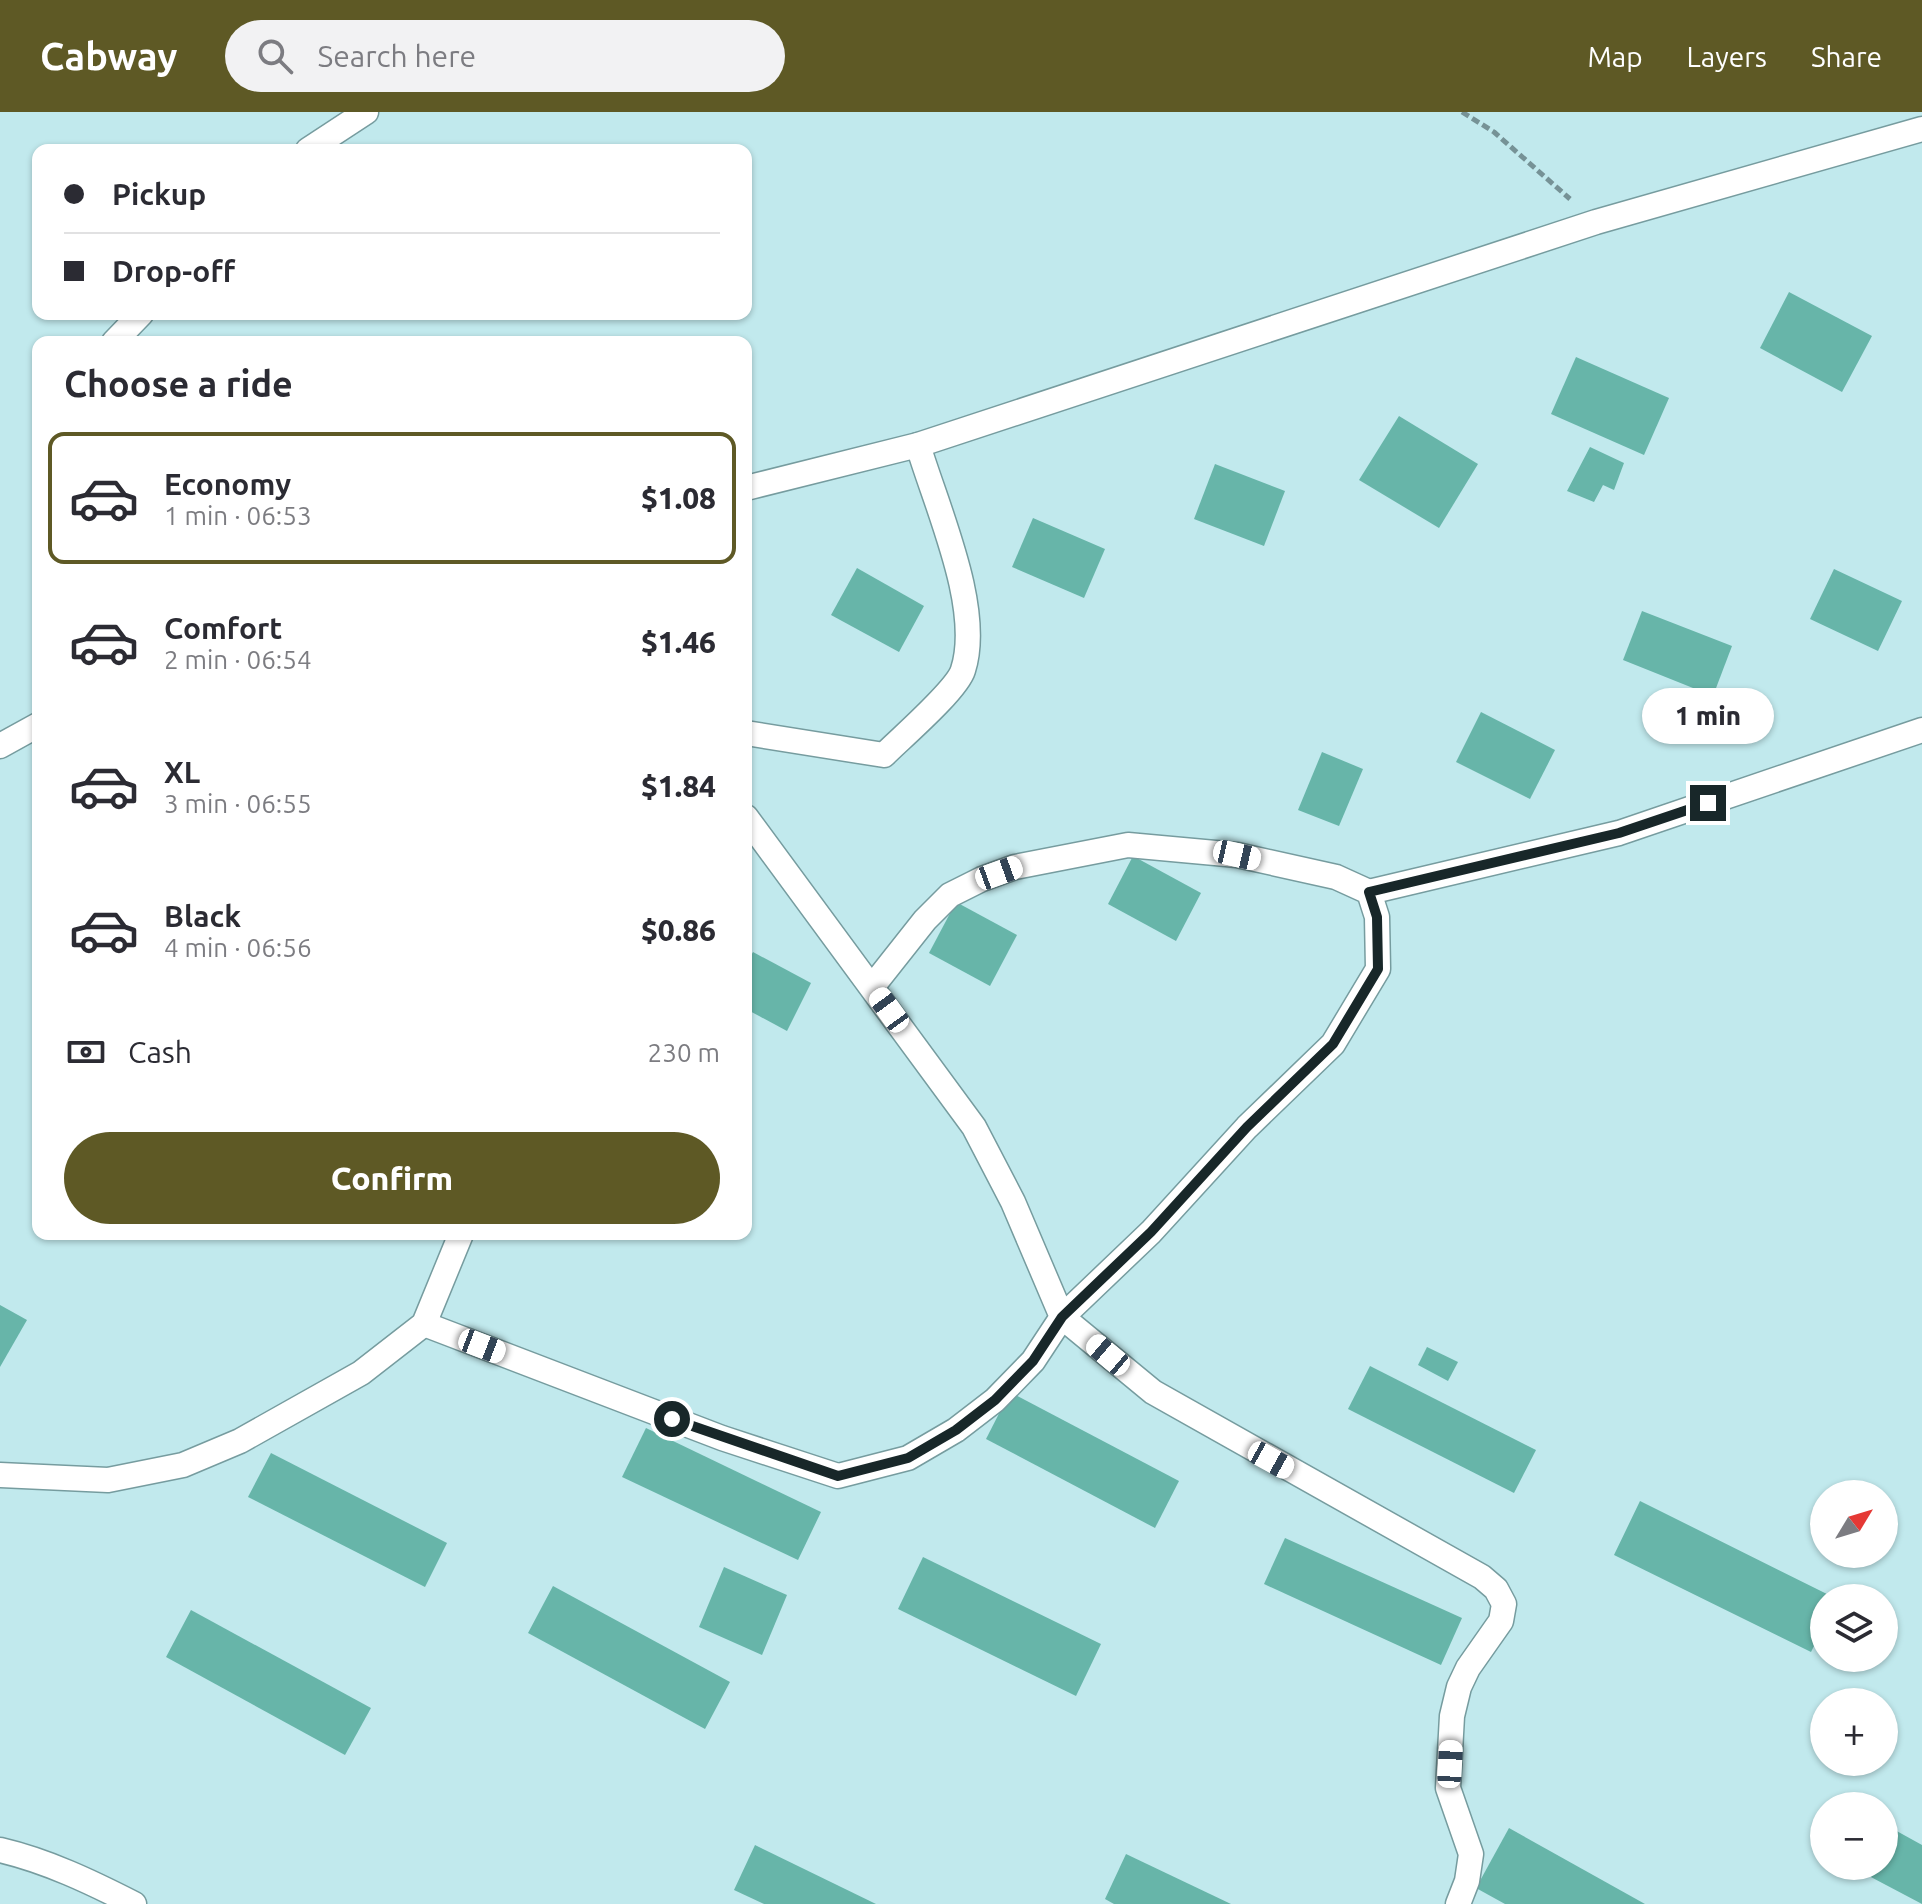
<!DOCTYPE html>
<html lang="en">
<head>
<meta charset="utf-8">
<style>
	:root { --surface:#fff; --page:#f2f2f3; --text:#2b2b33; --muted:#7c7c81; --line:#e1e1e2; --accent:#5e5925 }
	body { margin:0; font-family:Ubuntu,sans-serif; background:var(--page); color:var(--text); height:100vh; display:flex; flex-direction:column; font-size:30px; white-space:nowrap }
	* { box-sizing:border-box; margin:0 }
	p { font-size:26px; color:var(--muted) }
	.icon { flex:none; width:44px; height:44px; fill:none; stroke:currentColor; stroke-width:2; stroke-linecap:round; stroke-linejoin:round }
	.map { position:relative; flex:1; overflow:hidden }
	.sheet { position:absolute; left:32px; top:224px; width:720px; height:904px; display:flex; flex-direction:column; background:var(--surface); border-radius:16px; box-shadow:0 2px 6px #0004 }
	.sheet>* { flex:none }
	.banner { position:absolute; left:32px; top:32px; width:720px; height:176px; border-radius:16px; box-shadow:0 2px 6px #0004; display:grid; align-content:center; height:176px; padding:0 32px; background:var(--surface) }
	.needle { width:52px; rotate:52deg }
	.buttons { position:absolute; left:1810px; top:1368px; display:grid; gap:16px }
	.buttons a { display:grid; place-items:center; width:88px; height:88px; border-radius:50%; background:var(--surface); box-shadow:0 2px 6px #0004; font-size:40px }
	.end { position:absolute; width:36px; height:36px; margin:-18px; border:10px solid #182729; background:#fff; box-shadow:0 0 0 4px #fff }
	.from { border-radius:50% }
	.bubble { position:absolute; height:56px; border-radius:28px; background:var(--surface); box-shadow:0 2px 6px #0004; font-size:26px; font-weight:800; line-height:56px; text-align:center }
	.car { position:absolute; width:24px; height:48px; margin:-24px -12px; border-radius:10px; box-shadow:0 0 6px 2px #0007; background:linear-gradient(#fff 24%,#345 0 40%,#fff 0 76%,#345 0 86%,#fff 0) }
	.banner b { display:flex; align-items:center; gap:28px; height:76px; font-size:30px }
	.banner b+b { border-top:2px solid var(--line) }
	.banner i { width:20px; height:20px; background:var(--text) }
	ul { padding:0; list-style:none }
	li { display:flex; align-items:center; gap:24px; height:132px; margin:0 16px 12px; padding:0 16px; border:4px solid transparent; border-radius:16px }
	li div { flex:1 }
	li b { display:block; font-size:30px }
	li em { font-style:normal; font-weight:800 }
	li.current { border-color:var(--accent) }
	li>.icon { width:72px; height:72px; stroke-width:1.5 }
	h2 { padding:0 32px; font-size:36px; line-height:96px }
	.pay { display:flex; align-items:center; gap:20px; height:88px; padding:0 32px; font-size:30px }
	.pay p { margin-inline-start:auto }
	.action { display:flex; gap:16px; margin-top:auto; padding:16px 32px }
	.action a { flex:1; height:92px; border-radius:48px; background:var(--accent); color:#fff; font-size:32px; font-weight:800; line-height:92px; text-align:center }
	header { display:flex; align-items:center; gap:48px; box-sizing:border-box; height:112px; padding:0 40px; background:var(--accent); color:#fff }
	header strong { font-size:38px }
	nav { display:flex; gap:44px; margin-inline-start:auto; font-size:28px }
	.search { width:560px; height:72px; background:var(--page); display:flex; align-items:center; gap:20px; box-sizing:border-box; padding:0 28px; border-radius:44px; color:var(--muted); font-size:30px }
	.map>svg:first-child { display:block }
	.building { fill:#67b5a9 }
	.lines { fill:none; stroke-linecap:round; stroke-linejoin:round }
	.service-casing { stroke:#769c9f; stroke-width:27 }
	.path { stroke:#769296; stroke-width:5; stroke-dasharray:8 4; stroke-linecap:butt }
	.service { stroke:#fff; stroke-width:24 }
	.route { stroke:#182729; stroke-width:10 }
</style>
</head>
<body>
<header>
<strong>Cabway</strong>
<div class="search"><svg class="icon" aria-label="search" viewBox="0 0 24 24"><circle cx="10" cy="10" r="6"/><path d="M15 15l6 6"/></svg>Search here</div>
<nav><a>Map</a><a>Layers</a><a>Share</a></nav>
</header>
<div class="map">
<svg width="1922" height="1792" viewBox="0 0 1922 1792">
	<rect width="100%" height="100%" fill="#c1e9ed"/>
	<g class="building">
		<polygon points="1789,180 1872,224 1842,280 1760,236"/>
		<polygon points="1576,245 1669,286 1644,343 1551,302"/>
		<polygon points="1399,304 1478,352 1439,416 1359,368"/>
		<polygon points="1590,335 1624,351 1614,378 1603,373 1594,390 1567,379"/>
		<polygon points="1215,352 1285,379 1264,434 1194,407"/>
		<polygon points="1033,406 1105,437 1084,486 1012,455"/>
		<polygon points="857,456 924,494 899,540 831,503"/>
		<polygon points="1834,457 1902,489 1878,539 1810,507"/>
		<polygon points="1642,499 1732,534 1713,584 1623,548"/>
		<polygon points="1481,600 1555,638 1530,687 1456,650"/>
		<polygon points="1322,640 1363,657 1339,714 1298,698"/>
		<polygon points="1133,744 1201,781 1176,829 1108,792"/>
		<polygon points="956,790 1017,823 990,874 929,841"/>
		<polygon points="753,840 811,871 787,919 746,897 746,853"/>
		<polygon points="0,1193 27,1208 0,1255"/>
		<polygon points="1427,1235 1458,1250 1448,1269 1418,1253"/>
		<polygon points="1370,1254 1536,1338 1514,1381 1348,1297"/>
		<polygon points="1010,1280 1179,1369 1155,1416 986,1327"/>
		<polygon points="646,1316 821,1400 798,1448 622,1365"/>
		<polygon points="271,1341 447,1431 425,1475 248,1385"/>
		<polygon points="1640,1389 1835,1486 1824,1486 1824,1514 1811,1540 1614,1443"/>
		<polygon points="1285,1426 1462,1506 1441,1553 1264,1472"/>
		<polygon points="923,1445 1101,1532 1076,1584 898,1497"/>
		<polygon points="724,1455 787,1483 762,1543 699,1515"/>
		<polygon points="553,1474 730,1570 705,1617 528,1521"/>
		<polygon points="191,1498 371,1596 345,1643 166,1545"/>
		<polygon points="1824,1709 1824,1740 1811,1733"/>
		<polygon points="1884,1712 1922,1733 1922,1792 1850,1754 1884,1754"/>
		<polygon points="1509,1716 1645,1792 1505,1792 1476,1776"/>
		<polygon points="755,1733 876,1792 764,1792 734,1778"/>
		<polygon points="1126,1742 1231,1792 1114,1792 1105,1787"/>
	</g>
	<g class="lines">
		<defs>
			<g id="service">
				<polyline points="308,38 366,0"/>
				<polyline points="114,230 141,202"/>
				<polyline points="746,376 918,333 1596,110 1922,17"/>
				<path d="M746,621L884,643C901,626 957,578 963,558C983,496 936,394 918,333"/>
				<polyline points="0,634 38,613"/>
				<polyline points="1369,780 1619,721 1922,618"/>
				<polyline points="872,875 925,808 950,783 982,767 1015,755 1128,733 1237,743 1336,765 1369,780 1377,805 1378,857 1333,932 1247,1015 1151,1120 1062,1205 1153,1280 1482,1465 1496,1477 1504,1492 1501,1509 1468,1556 1459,1575 1452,1604 1448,1676 1471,1742 1467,1769 1458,1792"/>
				<polyline points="424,1212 722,1326 838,1364 908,1346 956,1318 995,1288 1033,1249 1062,1205 1013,1090 974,1015 746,705"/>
				<polyline points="0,1363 108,1368 183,1353 240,1329 361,1261 424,1212 461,1122"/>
				<path d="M0,1738C47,1749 91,1770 134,1792"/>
			</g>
		</defs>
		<use href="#service" class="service-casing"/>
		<polyline class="path" points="1462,0 1494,20 1570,87"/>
		<use href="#service" class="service"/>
	</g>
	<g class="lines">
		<polyline class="route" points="672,1307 838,1364 908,1346 956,1318 995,1288 1033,1249 1062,1205 1151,1120 1247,1015 1333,932 1378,857 1377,805 1369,780 1619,721 1708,691"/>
	</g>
</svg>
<div class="buttons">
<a><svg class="needle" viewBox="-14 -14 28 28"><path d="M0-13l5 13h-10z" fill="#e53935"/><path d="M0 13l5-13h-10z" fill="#7c7c81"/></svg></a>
<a><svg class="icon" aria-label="layers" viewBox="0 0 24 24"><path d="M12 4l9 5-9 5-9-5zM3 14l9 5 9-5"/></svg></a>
<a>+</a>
<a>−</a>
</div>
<i class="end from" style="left:672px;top:1307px"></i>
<i class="end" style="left:1708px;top:691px"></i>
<div class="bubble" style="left:1642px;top:576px;width:132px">1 min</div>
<i class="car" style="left:1237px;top:743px;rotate:103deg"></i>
<i class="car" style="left:999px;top:761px;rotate:70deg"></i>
<i class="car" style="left:889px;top:898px;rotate:324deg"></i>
<i class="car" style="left:482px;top:1234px;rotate:111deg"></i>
<i class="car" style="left:1108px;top:1243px;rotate:310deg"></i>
<i class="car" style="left:1271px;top:1348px;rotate:119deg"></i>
<i class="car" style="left:1450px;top:1652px;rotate:3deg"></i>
<div class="banner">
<b><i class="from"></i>Pickup</b>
<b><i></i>Drop-off</b>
</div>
<section class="sheet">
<h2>Choose a ride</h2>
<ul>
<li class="current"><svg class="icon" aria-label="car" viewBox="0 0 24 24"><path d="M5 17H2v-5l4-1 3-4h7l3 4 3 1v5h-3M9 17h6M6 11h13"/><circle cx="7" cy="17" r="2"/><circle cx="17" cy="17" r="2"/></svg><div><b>Economy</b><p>1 min · 06:53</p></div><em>$1.08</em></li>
<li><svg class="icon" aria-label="car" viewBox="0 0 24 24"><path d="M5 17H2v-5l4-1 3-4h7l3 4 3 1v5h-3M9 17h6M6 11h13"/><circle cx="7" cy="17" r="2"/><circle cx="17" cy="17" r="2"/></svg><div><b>Comfort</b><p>2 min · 06:54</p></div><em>$1.46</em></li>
<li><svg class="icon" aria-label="car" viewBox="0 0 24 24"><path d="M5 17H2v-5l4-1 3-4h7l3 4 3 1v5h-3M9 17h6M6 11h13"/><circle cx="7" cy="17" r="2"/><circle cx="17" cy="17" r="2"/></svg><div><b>XL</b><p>3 min · 06:55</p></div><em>$1.84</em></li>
<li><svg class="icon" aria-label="car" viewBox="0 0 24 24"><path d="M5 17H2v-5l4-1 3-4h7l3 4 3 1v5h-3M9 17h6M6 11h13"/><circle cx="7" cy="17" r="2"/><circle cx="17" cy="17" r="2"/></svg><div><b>Black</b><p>4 min · 06:56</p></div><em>$0.86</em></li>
</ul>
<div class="pay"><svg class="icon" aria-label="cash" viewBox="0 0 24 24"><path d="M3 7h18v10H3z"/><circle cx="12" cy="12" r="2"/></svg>Cash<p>230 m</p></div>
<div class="action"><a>Confirm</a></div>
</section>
</div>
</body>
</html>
